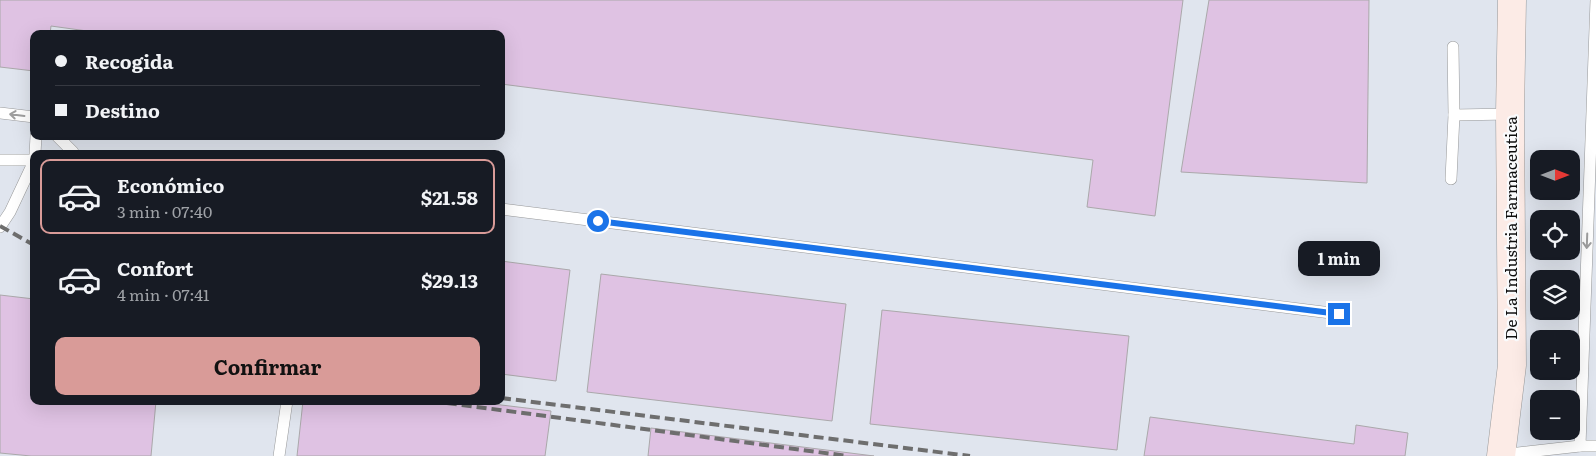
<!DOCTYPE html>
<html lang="es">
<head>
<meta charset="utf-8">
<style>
	:root { --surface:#171b24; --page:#20242c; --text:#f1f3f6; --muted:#9ea1a6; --line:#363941; --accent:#d99b98 }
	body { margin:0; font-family:Literata,serif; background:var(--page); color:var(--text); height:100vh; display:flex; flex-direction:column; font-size:19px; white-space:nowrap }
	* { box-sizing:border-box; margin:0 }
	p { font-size:16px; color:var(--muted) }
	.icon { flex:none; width:28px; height:28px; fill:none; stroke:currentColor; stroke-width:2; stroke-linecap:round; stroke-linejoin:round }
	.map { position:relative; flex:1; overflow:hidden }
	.panel { position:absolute; left:30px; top:150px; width:475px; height:255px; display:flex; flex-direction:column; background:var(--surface); border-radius:10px; box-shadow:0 5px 20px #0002 }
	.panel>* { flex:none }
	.hud { position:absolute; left:30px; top:30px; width:475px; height:110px; border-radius:10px; box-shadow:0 5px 20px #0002; display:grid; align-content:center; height:110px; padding:0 25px; background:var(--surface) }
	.needle { width:32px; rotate:90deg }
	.controls { position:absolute; left:1530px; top:150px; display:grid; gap:10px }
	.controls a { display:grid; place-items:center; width:50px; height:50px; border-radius:10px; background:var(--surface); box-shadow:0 5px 20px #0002; font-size:25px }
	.end { position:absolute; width:22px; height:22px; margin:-11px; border:6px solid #1a73e8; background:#fff; box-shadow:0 0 0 2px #fff }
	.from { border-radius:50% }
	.bubble { position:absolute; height:35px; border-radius:10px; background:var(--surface); box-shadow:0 5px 20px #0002; font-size:16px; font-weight:700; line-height:35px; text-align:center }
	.hud b { display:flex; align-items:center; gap:18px; height:48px; font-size:19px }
	.hud b+b { border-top:1px solid var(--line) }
	.hud i { width:12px; height:12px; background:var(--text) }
	ul { padding:9px 0 0; list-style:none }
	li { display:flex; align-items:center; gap:15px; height:75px; margin:0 10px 8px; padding:0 15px; border:2px solid transparent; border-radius:10px }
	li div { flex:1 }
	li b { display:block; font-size:19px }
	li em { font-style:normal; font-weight:700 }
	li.active { border-color:var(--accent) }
	li>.icon { width:45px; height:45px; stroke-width:1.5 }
	.primary-button { display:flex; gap:10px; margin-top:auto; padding:10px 25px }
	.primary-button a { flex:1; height:58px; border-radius:10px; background:var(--accent); color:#111; font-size:20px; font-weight:700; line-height:58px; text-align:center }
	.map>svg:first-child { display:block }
	.built { fill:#e0e5ee; fill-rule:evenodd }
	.building { fill:#dfc2e3; stroke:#aaa8aa }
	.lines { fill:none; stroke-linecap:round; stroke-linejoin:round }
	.service-casing { stroke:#979899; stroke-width:12 }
	.secondary-casing { stroke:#979899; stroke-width:29 }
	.service { stroke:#fff; stroke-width:11 }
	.secondary { stroke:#fcebe6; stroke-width:28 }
	.rail { stroke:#6e6e6e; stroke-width:4; stroke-dasharray:10 5; stroke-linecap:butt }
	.oneway { stroke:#9f9f9f }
	.route { stroke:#1a73e8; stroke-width:6 }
	.labels { text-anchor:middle; stroke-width:4.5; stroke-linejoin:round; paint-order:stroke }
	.street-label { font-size:16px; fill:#0e0e0e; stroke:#fafbfd }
</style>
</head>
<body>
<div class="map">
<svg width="1596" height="456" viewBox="0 0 1596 456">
	<rect width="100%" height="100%" fill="#edeeef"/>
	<path class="built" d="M0,0H1596V456H0ZM34,34H501V136H34ZM34,154H501V401H34ZM1539,159H1571V191H1539ZM1539,219H1571V251H1539ZM1539,279H1571V311H1539ZM1539,339H1571V371H1539ZM1539,399H1571V431H1539Z"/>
	<g class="building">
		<polygon points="0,0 1183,0 1155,216 1087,207 1093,160 501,84 501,34 109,34 51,26 50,34 34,34 34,71 0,67"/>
		<polygon points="1209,0 1369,0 1367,183 1181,172"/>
		<polygon points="501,261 570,270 556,381 501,374"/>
		<polygon points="601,274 846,304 832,421 587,392"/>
		<polygon points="0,295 34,299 34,401 156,401 151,456 31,456 0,453"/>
		<polygon points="882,310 1129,336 1117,450 870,424"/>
		<polygon points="303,401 468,401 551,411 545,456 297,456"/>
		<polygon points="1150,417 1354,444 1356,425 1408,433 1405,456 1144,456"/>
		<polygon points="651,428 874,456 648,456"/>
	</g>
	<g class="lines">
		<defs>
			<g id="service">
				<polyline points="0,113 34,117"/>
				<polyline points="1454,115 1510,114"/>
				<polyline points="57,136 73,152"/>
				<polyline points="35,154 36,136"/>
				<polyline points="0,160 34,160"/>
				<polyline points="1451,179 1454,115 1453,47"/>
				<polyline points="501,209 1339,314"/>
				<polyline points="0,227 10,212 34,161"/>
				<polyline points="1580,446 1596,0"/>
				<polyline points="1501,455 1580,446 1596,446"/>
				<polyline points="279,456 287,401"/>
			</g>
			<polyline id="secondary" points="1501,456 1512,365 1510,114 1512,0"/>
		</defs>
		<use href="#service" class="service-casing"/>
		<use href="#secondary" class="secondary-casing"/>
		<use href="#service" class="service"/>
		<use href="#secondary" class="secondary"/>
		<g class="rail">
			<polyline points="0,226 34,245"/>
			<polyline points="501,398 970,456"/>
			<polyline points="432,401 848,456"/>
		</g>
	</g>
	<defs><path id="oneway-shaft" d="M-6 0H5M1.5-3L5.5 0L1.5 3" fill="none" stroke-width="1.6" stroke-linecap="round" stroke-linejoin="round" transform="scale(1.25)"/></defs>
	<g class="oneway">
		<use href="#oneway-shaft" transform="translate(17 115) rotate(-173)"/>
		<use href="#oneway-shaft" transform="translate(1587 241) rotate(92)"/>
	</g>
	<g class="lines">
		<polyline class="route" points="598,221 1339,314"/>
	</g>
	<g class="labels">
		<g class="street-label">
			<text transform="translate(1511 228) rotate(-90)" y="6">De La Industria Farmaceutica</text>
		</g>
	</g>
</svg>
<div class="controls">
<a><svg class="needle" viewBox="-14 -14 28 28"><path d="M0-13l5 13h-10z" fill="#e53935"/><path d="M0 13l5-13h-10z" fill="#9ea1a6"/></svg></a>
<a><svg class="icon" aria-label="locate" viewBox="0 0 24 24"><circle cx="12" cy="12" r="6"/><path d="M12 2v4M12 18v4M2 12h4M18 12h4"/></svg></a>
<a><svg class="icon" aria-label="layers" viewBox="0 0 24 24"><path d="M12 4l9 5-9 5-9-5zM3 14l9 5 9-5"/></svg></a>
<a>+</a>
<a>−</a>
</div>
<i class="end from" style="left:598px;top:221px"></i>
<i class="end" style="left:1339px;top:314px"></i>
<div class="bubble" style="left:1298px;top:241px;width:82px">1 min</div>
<div class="hud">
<b><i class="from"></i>Recogida</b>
<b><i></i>Destino</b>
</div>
<section class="panel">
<ul>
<li class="active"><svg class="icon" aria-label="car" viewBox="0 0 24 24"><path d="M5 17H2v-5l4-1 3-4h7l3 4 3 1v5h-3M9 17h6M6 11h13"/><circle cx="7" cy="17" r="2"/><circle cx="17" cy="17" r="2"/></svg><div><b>Económico</b><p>3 min · 07:40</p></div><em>$21.58</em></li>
<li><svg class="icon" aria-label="car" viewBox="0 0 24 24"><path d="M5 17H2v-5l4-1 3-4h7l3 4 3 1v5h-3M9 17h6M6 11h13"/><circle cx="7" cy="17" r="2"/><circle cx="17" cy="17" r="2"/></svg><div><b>Confort</b><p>4 min · 07:41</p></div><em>$29.13</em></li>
</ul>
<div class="primary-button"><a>Confirmar</a></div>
</section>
</div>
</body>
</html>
